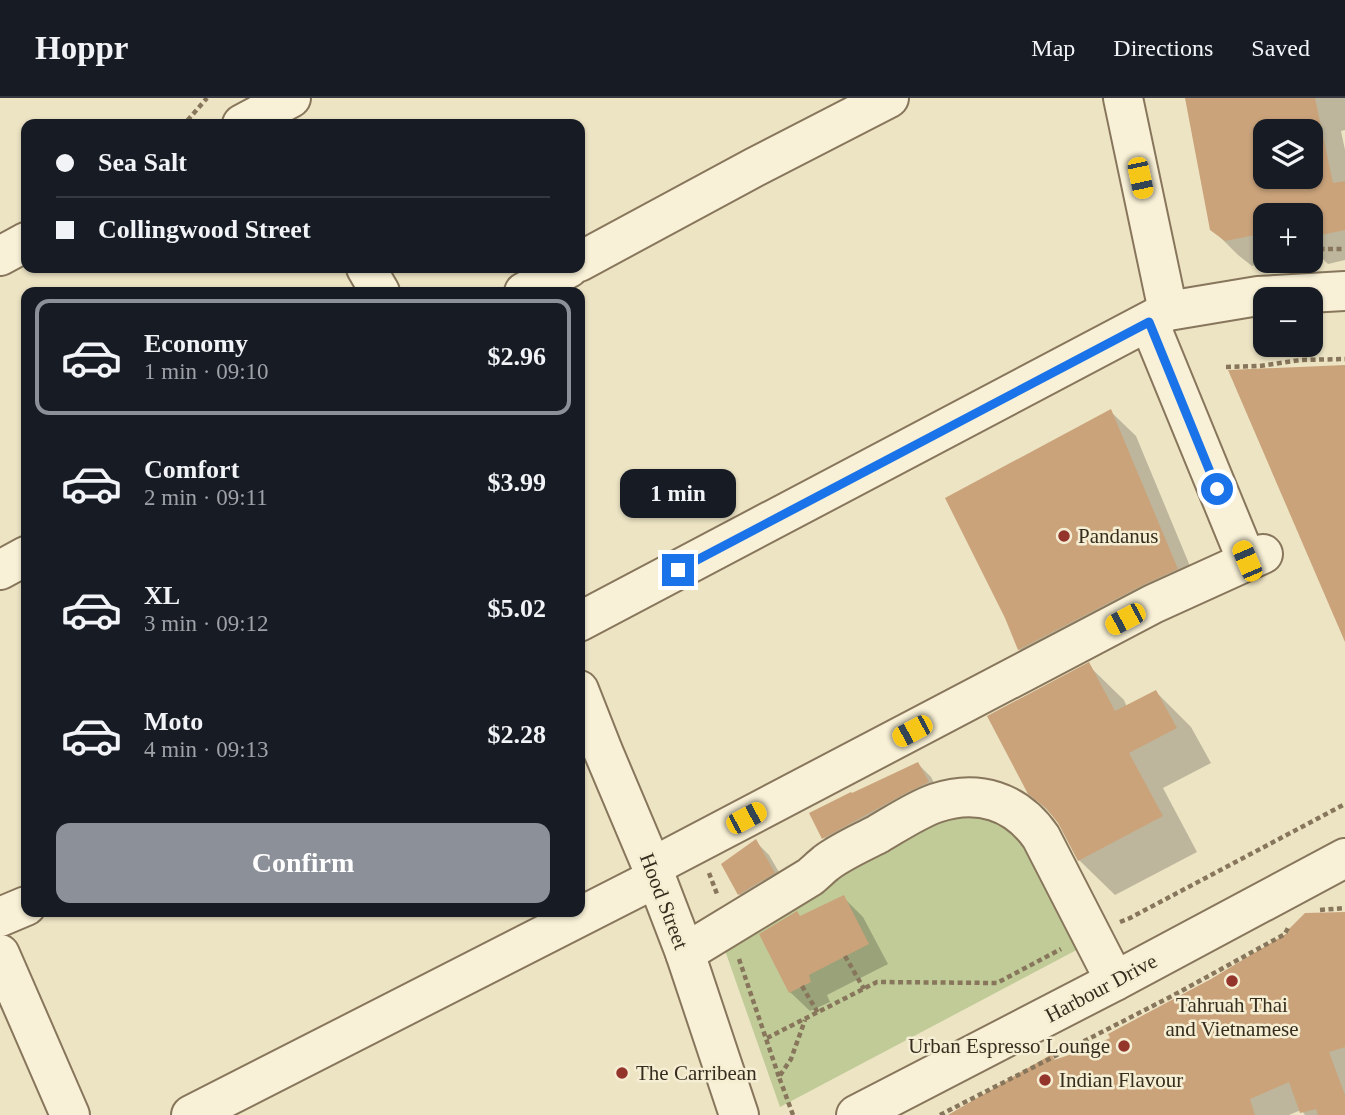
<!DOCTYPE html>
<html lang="en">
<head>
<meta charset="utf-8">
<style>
	:root { --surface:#171b24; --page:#20242c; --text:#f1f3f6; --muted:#9ea1a6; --line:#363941; --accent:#8c9099 }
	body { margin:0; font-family:Georgia,serif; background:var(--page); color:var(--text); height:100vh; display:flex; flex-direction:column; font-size:26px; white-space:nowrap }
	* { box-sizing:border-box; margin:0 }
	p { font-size:23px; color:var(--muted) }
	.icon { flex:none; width:38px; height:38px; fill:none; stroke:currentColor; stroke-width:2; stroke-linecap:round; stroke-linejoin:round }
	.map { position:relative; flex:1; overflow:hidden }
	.side { position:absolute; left:21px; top:189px; width:564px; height:630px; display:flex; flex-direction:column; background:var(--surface); border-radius:14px; box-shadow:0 2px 5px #0004 }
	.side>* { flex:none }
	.banner { position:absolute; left:21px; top:21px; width:564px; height:154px; border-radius:14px; box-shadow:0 2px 5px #0004; display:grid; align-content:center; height:154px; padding:0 35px; background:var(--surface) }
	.tools { position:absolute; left:1253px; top:21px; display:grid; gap:14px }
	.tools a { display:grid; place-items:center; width:70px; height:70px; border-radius:14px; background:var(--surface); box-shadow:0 2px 5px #0004; font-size:35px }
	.end { position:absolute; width:32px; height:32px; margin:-16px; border:9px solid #1a73e8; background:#fff; box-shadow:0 0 0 4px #fff }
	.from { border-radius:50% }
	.bubble { position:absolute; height:49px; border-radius:14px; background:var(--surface); box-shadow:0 2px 5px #0004; font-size:23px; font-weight:700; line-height:49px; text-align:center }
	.car { position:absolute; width:21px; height:42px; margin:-21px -10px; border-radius:9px; box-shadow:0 0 5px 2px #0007; background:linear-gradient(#f5c518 24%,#345 0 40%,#f5c518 0 76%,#345 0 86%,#f5c518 0) }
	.banner b { display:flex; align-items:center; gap:24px; height:66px; font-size:26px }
	.banner b+b { border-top:2px solid var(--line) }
	.banner i { width:18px; height:18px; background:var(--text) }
	ul { padding:12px 0 0; list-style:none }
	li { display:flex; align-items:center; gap:21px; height:116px; margin:0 14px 10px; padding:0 21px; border:4px solid transparent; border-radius:14px }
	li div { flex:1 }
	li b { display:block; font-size:26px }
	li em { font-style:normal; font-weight:700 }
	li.on { border-color:var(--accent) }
	li>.icon { width:63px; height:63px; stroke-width:1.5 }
	.action { display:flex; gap:14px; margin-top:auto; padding:14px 35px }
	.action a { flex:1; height:80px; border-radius:14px; background:var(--accent); color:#fff; font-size:28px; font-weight:700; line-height:80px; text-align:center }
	header { display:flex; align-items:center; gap:42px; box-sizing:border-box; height:98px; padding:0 35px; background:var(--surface); border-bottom:2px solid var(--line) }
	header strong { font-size:33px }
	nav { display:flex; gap:38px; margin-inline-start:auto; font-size:24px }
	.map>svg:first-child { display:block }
	.green { fill:#c0cb98 }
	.shadow { fill:#0003; fill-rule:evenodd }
	.building { fill:#caa37b; fill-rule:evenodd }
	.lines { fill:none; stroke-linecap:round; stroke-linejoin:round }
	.minor-casing { stroke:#87765b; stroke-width:42 }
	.path { stroke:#87765b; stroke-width:4.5; stroke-dasharray:5 3.5; stroke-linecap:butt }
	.minor { stroke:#f8f1d7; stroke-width:38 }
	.route { stroke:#1a73e8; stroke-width:9 }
	.poi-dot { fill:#94352c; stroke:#f5eed3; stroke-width:2.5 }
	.labels { text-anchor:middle; stroke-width:5; stroke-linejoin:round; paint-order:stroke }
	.poi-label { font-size:21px; fill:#372d1e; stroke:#f5eed3; text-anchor:start }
	.street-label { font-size:21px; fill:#372d1e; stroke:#f5eed3 }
</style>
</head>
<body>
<header>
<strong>Hoppr</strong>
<nav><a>Map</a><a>Directions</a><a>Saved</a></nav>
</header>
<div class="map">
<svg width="1345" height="1017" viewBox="0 0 1345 1017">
	<rect width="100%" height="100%" fill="#ede4c4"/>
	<polygon class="green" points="932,716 1011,720 1086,847 780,1009 721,841"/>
	<g class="shadow">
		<path d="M1187,0H1345V32L1341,33L1345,52V162L1328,166L1317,155L1311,156V117H1265V163H1277L1252,168L1238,157L1212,131ZM1265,33H1311V79H1265Z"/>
		<polygon points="1110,313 1136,338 1202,497 1045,577 1019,551 1006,520"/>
		<polygon points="1088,567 1124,602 1127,609 1156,594 1191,629 1211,665 1163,690 1197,754 1115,797 1079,762 1060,725 1030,695"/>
		<polygon points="918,666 931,679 941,698 837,753 824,740"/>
		<polygon points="756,744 769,757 787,788 752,809 739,796"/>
		<polygon points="843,799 863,819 888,866 827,897 830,904 810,913 790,894 801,819"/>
		<polygon points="1345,816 1345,1017 1305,1017 1301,1012 1289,1017 951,1017 1052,959 1056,963 1085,954"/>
	</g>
	<g class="building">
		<path d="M1185,0H1315L1333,85L1345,83V132L1311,139V117H1265V135L1225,143L1210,132ZM1265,33H1311V79H1265Z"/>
		<polygon points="1345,267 1345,544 1228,272"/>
		<polygon points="1111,311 1178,471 1143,487 1018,552 1005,520 945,400"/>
		<polygon points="1089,564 1115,613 1156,592 1177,630 1129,655 1163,718 1078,763 1058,725 1046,710 1028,696 987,618"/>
		<polygon points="918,664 929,684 904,696 822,741 809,715 851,694 852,695"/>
		<polygon points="756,741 775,775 738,797 721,766"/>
		<polygon points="844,797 869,846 809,877 811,884 789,895 759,836 797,813 800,818"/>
		<polygon points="1345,814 1345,949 1329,954 1345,997 1345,1017 1318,1017 1316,1011 1300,1015 1289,984 1250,1001 1255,1017 948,1017 1052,956 1054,962 1084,952 1110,940 1108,936 1211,881 1289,834 1289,831 1305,815"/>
	</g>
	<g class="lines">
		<defs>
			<g id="minor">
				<polyline points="1123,0 1168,213"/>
				<polyline points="242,26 291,0"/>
				<polyline points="0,158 26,144"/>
				<polyline points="579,164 755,69 889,0"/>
				<polyline points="366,170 380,194"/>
				<polyline points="524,194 569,170"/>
				<polyline points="1149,224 1247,463"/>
				<polyline points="0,472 26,458"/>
				<polyline points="579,524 1168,213 1258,198 1345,193"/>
				<polyline points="579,592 603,653 652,769 685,855 739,1017"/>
				<polyline points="652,769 1153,506 1263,456"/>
				<polyline points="0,819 26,808"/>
				<path d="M685,855L810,779C815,775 821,769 826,765C842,753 861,745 878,736C897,725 916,712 936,705C978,691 1016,703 1041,739L1115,883"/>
				<polyline points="0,856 70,1017"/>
				<polyline points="191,1017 656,780"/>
				<polyline points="856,1017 1115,883 1345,760"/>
			</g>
		</defs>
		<use href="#minor" class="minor-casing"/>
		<g class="path">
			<polyline points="180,26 187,23 207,0"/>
			<polyline points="1311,151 1345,151"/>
			<polyline points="1226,269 1260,268 1301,262 1345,261"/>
			<polyline points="709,775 717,796"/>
			<polyline points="1320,812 1345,810"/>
			<polyline points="1120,824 1130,820 1345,706"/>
			<polyline points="845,858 864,891"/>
			<polyline points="739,861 779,979"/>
			<polyline points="802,888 818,915"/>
			<polyline points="767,940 877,884 997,885 1061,851"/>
			<polyline points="793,1017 779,979 791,961 805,922"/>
			<polyline points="940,1017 1174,897 1285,836 1289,828"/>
		</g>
		<use href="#minor" class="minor"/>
	</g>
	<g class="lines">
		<polyline class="route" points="678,472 1149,224 1217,391"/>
	</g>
	<g class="poi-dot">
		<circle cx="1064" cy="438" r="7"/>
		<circle cx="1232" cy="883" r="7"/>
		<circle cx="1124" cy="948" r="7"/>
		<circle cx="622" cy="975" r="7"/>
		<circle cx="1045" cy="982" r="7"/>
	</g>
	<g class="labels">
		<g class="poi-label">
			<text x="1078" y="445">Pandanus</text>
			<text x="1232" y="914" text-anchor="middle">Tahruah Thai<tspan x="1232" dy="24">and Vietnamese</tspan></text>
			<text x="1110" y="955" text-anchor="end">Urban Espresso Lounge</text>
			<text x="636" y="982">The Carribean</text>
			<text x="1059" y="989">Indian Flavour</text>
		</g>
		<g class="street-label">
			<text transform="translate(664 803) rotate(69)" y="7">Hood Street</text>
			<text transform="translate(1101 890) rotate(-28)" y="7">Harbour Drive</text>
		</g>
	</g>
</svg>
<div class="tools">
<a><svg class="icon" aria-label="layers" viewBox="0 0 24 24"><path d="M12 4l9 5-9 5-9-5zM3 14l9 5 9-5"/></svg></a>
<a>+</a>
<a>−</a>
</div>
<i class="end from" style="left:1217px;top:391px"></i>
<i class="end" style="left:678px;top:472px"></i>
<div class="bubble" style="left:620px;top:371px;width:116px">1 min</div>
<i class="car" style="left:1140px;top:80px;rotate:168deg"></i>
<i class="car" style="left:1247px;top:463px;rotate:337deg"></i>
<i class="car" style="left:1125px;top:521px;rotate:242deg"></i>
<i class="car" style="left:912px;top:633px;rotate:242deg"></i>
<i class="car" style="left:746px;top:720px;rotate:62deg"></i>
<div class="banner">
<b><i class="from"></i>Sea Salt</b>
<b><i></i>Collingwood Street</b>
</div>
<section class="side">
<ul>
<li class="on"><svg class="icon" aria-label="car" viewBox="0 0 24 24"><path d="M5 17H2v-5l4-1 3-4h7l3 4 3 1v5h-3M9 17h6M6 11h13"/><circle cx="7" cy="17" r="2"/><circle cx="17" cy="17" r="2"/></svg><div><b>Economy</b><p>1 min · 09:10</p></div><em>$2.96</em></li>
<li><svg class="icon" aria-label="car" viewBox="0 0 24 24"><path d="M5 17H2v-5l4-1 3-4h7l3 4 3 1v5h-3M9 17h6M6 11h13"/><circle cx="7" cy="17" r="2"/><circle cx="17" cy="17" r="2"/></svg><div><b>Comfort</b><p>2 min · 09:11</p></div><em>$3.99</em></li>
<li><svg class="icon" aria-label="car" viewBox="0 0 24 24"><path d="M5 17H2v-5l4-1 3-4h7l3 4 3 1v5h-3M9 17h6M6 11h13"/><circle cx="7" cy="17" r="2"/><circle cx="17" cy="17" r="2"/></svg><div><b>XL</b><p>3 min · 09:12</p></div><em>$5.02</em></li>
<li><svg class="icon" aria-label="car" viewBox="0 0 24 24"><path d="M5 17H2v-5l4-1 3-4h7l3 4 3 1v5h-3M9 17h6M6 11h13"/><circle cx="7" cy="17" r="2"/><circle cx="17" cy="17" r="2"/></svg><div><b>Moto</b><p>4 min · 09:13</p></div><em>$2.28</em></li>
</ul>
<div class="action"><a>Confirm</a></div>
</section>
</div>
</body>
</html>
